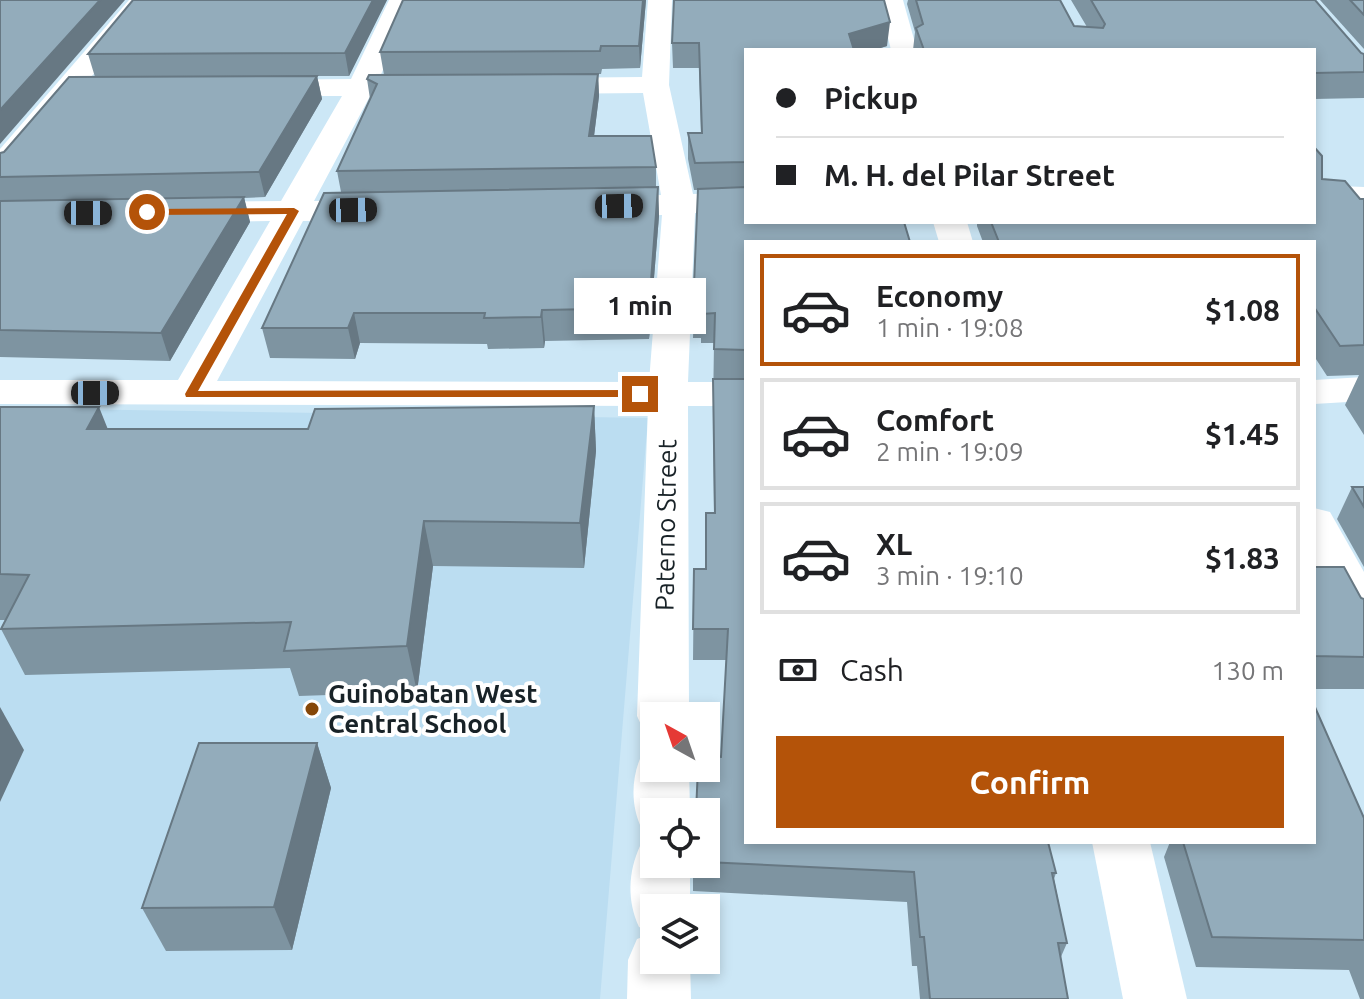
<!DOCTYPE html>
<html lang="en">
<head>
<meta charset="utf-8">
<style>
	:root { --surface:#fff; --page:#f6f6f6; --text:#202124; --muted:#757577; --line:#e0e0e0; --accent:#b45309 }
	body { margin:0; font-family:Ubuntu,sans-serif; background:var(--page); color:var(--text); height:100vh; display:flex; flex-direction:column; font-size:30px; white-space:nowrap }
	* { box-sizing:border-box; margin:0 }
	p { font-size:26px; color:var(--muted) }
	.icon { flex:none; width:44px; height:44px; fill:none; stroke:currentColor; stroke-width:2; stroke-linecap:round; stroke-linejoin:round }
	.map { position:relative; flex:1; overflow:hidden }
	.details { position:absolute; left:744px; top:240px; width:572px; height:604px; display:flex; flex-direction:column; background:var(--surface); border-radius:0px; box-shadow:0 4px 12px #0003 }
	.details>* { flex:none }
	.banner { position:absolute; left:744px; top:48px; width:572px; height:176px; border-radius:0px; box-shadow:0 4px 12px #0003; display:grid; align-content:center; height:176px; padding:0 32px; background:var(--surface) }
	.needle { width:52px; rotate:320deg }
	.buttons { position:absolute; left:640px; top:702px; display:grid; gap:16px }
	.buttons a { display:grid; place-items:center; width:80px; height:80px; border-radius:0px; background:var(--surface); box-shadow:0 4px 12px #0003; font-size:40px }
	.end { position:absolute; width:36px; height:36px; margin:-18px; border:10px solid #b45309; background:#fff; box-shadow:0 0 0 4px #fff }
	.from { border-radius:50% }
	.bubble { position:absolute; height:56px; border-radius:0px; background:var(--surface); box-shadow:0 4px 12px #0003; font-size:26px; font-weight:700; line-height:56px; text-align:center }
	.car { position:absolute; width:24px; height:48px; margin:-24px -12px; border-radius:10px; box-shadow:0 0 6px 2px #0007; background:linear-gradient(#222 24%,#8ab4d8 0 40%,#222 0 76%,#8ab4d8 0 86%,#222 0) }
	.banner b { display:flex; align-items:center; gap:28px; height:76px; font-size:30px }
	.banner b+b { border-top:2px solid var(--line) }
	.banner i { width:20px; height:20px; background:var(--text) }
	ul { padding:14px 0 0; list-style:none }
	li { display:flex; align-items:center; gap:24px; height:112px; margin:0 16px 12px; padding:0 16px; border:4px solid var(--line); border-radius:0px }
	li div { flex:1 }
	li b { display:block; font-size:30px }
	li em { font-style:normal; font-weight:700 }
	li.on { border-color:var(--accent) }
	li>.icon { width:72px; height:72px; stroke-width:1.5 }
	.pay { display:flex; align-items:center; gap:20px; height:88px; padding:0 32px; font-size:30px }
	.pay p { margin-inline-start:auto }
	.action { display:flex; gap:16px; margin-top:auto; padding:16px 32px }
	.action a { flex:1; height:92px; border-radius:0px; background:var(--accent); color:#fff; font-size:32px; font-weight:700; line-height:92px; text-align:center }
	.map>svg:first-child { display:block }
	.built { fill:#bbddf1 }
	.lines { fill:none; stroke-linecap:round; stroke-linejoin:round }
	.minor { fill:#fff; fill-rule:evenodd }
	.wall { fill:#7e94a1 }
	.shaded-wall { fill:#677883 }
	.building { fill:#93acbb; stroke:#677883; stroke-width:2 }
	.route { fill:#b45309 }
	.poi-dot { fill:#854709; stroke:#fff; stroke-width:3 }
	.labels { text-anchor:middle; stroke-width:8; stroke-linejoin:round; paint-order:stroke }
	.street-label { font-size:26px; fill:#182227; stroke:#fff }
	.poi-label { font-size:26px; font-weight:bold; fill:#182227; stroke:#fff; text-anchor:start }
</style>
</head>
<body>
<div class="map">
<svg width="1364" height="999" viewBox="0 0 1364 999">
	<rect width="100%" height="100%" fill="#cce7f6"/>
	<polygon class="built" points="0,408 648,418 600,999 0,999"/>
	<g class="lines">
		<g class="minor">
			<polygon points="129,0 154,0 11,175 0,177 0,149"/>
			<polygon points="389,0 413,0 379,79 437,81 441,87 437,93 370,96 314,201 378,200 390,203 394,210 390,217 378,220 303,221 217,381 649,382 662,215 598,217 586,214 582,207 586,200 661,195 643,93 539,94 529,92 525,86 529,80 539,78 642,77 648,0 672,0 669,85 693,194 746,192 746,212 695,213 688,382 746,382 746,406 688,406 689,716 654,716 654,734 644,731 637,716 648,406 0,404 0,380 178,380 270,221 186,222 174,219 170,212 174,205 186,202 281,201 342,96 259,96 249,94 245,88 249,82 259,80 351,79"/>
			<polygon points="879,0 903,0 917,50 891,50"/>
			<polygon points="1314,185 1364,187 1364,207 1314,205"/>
			<polygon points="933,222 967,222 973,242 939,242"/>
			<polygon points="1364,377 1364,401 1314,404 1314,380"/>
			<polygon points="1314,508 1330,512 1364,572 1364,634 1347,629 1314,566"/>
			<path d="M654,748V768H689L690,812H654V833L642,829C630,805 631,776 643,752Z"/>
			<path d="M654,841V864H690V908H654V960H690L691,999H627L628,960L637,939L654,933L639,927C627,901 628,872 640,846Z"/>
			<polygon points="1092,842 1150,842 1187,999 1123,999"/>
		</g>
	</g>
	<g class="wall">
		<polygon points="387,0 349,76 317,76 322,99 265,197 244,198 250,222 170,361 0,357 0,153 4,152 95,77 88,54"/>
		<polygon points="646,0 640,68 602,69 601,74 598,74 599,96 594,136 656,167 656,187 658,187 659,216 649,339 545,341 544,348 488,349 487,344 360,343 355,359 270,358 262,328 341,192 337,171 370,99 367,79 384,75 380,52"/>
		<polygon points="908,0 1060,0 1074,26 1087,27 1071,0 1315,0 1361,53 1364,54 1364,98 1314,99 1314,50 913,50 915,32 907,4"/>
		<polygon points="1320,0 1364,0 1364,49"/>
		<polygon points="672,43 887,46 874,50 746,50 746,842 1056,873 1054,879 1067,943 1060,959 1068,999 920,999 917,966 912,966 907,902 693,891 693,864 706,864 706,812 721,757 726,660 693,660 694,569 706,569 714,513 713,409 714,343 701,343 701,338 693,338 698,190 694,190 688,159 688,133 701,133 699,68 673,68"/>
		<polygon points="1322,179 1360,199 1364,199 1364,435 1345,405 1359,375 1327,376 1314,356 1314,242 983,242 977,226 977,222 1314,222"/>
		<polygon points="594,406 596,451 584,568 433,566 417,692 299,696 290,668 25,675 1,629 5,620 0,620 0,407 108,429 308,429"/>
		<polygon points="1352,487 1364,487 1364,567 1337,519"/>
		<polygon points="1314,567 1364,599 1364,689 1314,689"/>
		<polygon points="317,743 331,788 292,950 166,951 142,908"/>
		<polygon points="1364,818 1364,999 1360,999 1349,970 1196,967 1164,857 1170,842 1314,842"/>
	</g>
	<g class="shaded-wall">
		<polygon points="100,0 125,0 0,144 0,110"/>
		<polygon points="373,0 387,0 349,76 345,53"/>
		<polygon points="643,0 646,0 640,68 639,46"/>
		<polygon points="890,22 887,46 874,50 848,50 849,34"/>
		<polygon points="598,74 599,96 591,160 589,136"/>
		<polygon points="317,76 322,99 265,197 259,172"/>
		<polygon points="658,187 659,216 649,339 649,308"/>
		<polygon points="244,197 250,222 170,361 161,333"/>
		<polygon points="542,310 545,341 544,348 541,317"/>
		<polygon points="354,313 360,343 355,359 348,328"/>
		<polygon points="594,406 596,451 584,568 580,523"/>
		<polygon points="99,407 117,452 87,429"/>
		<polygon points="424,521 433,566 417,692 407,646"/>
		<polygon points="0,707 24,750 0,802"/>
		<polygon points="317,743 331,788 292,950 274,907"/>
	</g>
	<g class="building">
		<polygon points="0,0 100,0 0,110"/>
		<polygon points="133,0 373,0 345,53 88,54"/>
		<polygon points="403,0 643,0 639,46 601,46 600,51 380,52"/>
		<polygon points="674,0 884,0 890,22 849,34 854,50 746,50 746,162 695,163 688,133 702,133 699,43 672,43"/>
		<polygon points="916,0 1060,0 1074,26 1103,28 1105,24 1091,0 1315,0 1361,53 1364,54 1364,72 1314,73 1314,50 924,50 916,28 923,24"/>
		<polygon points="1350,0 1364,0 1364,15"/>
		<polygon points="598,74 589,136 651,136 656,167 337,171 377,84 367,79 369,75"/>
		<polygon points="317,76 259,172 0,177 0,153 4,152 69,77"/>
		<polygon points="1314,147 1322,156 1322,179 1345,181 1360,199 1364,199 1364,345 1340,346 1314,307 1314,242 999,242 991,222 1314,222"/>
		<polygon points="658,187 649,308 542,310 541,317 484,318 485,313 354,313 348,328 262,328 324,193"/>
		<polygon points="746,187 746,222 904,222 910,242 746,242 746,350 714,349 715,313 702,314 702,309 693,309 698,189"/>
		<polygon points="244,197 161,333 0,330 0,201"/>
		<polygon points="713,379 746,379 746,842 1048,842 1056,873 1052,873 1067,943 1058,943 1068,999 930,999 924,937 920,937 914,872 706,862 706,812 696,812 698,768 706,768 706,756 721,757 728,629 693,629 694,569 706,569 706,513 715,513"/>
		<polygon points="594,406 580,523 424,521 407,646 284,651 291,622 1,629 29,575 0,574 0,407 99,407 87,429 308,429 315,409"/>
		<polygon points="1352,487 1364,487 1364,507"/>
		<polygon points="1314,567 1344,567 1361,598 1364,599 1364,657 1314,656"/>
		<polygon points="1314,705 1364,818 1364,940 1212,937 1183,842 1314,842"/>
		<polygon points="199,743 317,743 274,907 142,908"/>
	</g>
	<polygon class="route" points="294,208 299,211 198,391 640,390 646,394 640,397 186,397 185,394 287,214 147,215 142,212 147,209"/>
	<circle class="poi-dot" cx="312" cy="709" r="8"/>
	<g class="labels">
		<g class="street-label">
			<text transform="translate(666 525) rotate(-89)" y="9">Paterno Street</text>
		</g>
		<g class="poi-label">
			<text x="328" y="703">Guinobatan West<tspan x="328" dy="30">Central School</tspan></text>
		</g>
	</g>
</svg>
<div class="buttons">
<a><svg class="needle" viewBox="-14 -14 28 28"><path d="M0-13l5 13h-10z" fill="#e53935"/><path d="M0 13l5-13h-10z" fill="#757577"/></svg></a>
<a><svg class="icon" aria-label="locate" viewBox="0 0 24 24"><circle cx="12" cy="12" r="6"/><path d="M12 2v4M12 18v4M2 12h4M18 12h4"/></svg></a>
<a><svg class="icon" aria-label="layers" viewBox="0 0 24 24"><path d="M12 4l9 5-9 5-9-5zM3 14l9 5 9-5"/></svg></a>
</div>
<i class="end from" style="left:147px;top:212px"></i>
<i class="end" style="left:640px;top:394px"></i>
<div class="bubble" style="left:574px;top:278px;width:132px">1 min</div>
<i class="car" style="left:619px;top:206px;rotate:89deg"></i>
<i class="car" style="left:353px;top:210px;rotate:89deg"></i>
<i class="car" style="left:88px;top:213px;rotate:90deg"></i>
<i class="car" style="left:95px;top:393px;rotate:90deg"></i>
<div class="banner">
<b><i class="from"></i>Pickup</b>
<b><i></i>M. H. del Pilar Street</b>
</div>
<section class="details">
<ul>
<li class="on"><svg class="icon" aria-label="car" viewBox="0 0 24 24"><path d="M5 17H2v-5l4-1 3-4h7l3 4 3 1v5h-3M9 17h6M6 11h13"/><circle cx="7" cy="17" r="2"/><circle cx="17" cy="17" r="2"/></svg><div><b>Economy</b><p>1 min · 19:08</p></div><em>$1.08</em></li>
<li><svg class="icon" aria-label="car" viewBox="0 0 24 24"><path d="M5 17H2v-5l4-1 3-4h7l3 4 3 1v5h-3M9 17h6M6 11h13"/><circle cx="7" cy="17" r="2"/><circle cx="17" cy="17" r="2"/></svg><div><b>Comfort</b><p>2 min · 19:09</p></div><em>$1.45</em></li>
<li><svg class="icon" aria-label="car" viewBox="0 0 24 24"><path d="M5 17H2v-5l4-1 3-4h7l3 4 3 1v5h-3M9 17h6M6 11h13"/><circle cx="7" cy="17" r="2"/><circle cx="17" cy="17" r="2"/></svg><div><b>XL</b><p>3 min · 19:10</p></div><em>$1.83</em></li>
</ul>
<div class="pay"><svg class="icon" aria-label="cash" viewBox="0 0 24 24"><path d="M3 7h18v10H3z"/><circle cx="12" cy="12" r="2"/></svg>Cash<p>130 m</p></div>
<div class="action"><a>Confirm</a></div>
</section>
</div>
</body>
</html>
